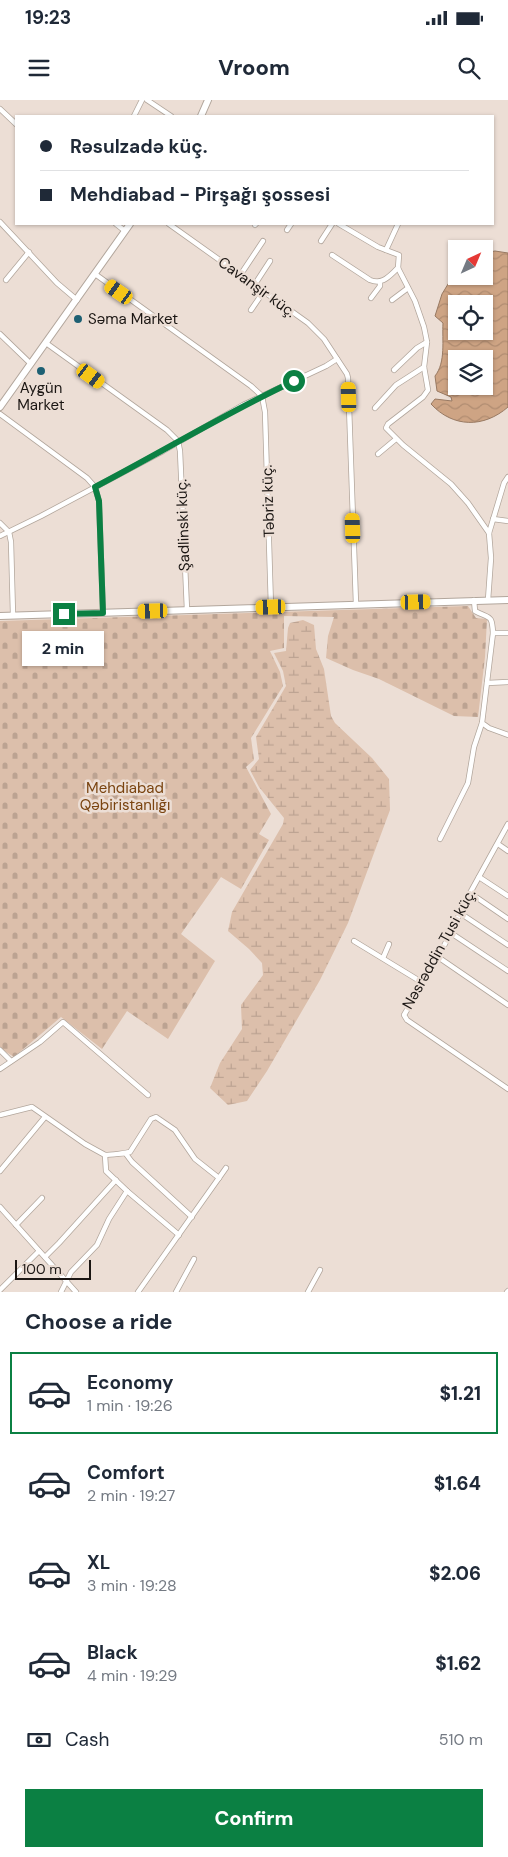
<!DOCTYPE html>
<html lang="en">
<head>
<meta charset="utf-8">
<style>
	:root { --surface:#fff; --page:#f6f6f7; --text:#1f2937; --muted:#747a83; --line:#e0e1e3; --accent:#0b8043 }
	body { margin:0; font-family:"DM Sans",sans-serif; background:var(--page); color:var(--text); height:100vh; display:flex; flex-direction:column; font-size:19px; white-space:nowrap }
	* { box-sizing:border-box; margin:0 }
	p { font-size:16px; color:var(--muted) }
	.icon { flex:none; width:28px; height:28px; fill:none; stroke:currentColor; stroke-width:2; stroke-linecap:round; stroke-linejoin:round }
	.map { position:relative; height:1192px; overflow:hidden }
	.panel { display:flex; flex-direction:column; background:var(--surface); flex:1 }
	.panel>* { flex:none }
	.hud { position:absolute; left:15px; top:15px; width:479px; height:110px; border-radius:0px; box-shadow:0 1px 4px #0004; display:grid; align-content:center; height:110px; padding:0 25px; background:var(--surface) }
	.needle { width:32px; rotate:44deg }
	.controls { position:absolute; left:448px; top:140px; display:grid; gap:10px }
	.controls a { display:grid; place-items:center; width:45px; height:45px; border-radius:0px; background:var(--surface); box-shadow:0 1px 4px #0004; font-size:25px }
	.scale { position:absolute; left:15px; bottom:12px; width:76px; box-sizing:border-box; padding-left:5px; border:2px solid #1b1613; border-top:0; font-size:14px; line-height:18px; white-space:nowrap; color:#1b1613; -webkit-text-stroke:4px #ecded5; paint-order:stroke }
	.end { position:absolute; width:22px; height:22px; margin:-11px; border:6px solid #0b8043; background:#fff; box-shadow:0 0 0 2px #fff }
	.from { border-radius:50% }
	.bubble { position:absolute; height:35px; border-radius:0px; background:var(--surface); box-shadow:0 1px 4px #0004; font-size:16px; font-weight:800; line-height:35px; text-align:center }
	.car { position:absolute; width:15px; height:30px; margin:-15px -8px; border-radius:6px; box-shadow:0 0 4px 1px #0007; background:linear-gradient(#f5c518 24%,#345 0 40%,#f5c518 0 76%,#345 0 86%,#f5c518 0) }
	.hud b { display:flex; align-items:center; gap:18px; height:48px; font-size:19px }
	.hud b+b { border-top:1px solid var(--line) }
	.hud i { width:12px; height:12px; background:var(--text) }
	ul { padding:0; list-style:none }
	li { display:flex; align-items:center; gap:15px; height:82px; margin:0 10px 8px; padding:0 15px; border:2px solid transparent; border-radius:0px }
	li div { flex:1 }
	li b { display:block; font-size:19px }
	li em { font-style:normal; font-weight:800 }
	li.current { border-color:var(--accent) }
	li>.icon { width:45px; height:45px; stroke-width:1.5 }
	h2 { padding:0 25px; font-size:22px; line-height:60px }
	.pay { display:flex; align-items:center; gap:12px; height:55px; padding:0 25px; font-size:19px }
	.pay p { margin-inline-start:auto }
	.action { display:flex; gap:10px; margin-top:auto; padding:10px 25px }
	.action a { flex:1; height:58px; border-radius:0px; background:var(--accent); color:#fff; font-size:20px; font-weight:800; line-height:58px; text-align:center }
	.status { display:flex; justify-content:space-between; align-items:center; height:35px; padding:0 25px; background:var(--surface); direction:ltr }
	.status svg { height:14px; fill:currentColor }
	header { display:flex; justify-content:space-between; align-items:center; height:65px; padding:0 25px; background:var(--surface); font-size:22px; font-weight:800 }
	.map>svg:first-child { display:block }
	.wetland { fill:url(#wetland-marsh) }
	.cemetery { fill:url(#cemetery-stones) }
	.water { fill:url(#water-waves); stroke:#987962; fill-rule:evenodd }
	.lines { fill:none; stroke-linecap:round; stroke-linejoin:round }
	.street-casing { stroke:#b2a69c; stroke-width:6 }
	.secondary-casing { stroke:#b2a69c; stroke-width:8 }
	.street { stroke:#fff; stroke-width:4.5 }
	.secondary { stroke:#fff; stroke-width:6 }
	.route { stroke:#0b8043; stroke-width:6 }
	.poi-dot { fill:#1d6073; stroke:#ecded5; stroke-width:2 }
	.labels { text-anchor:middle; stroke-width:5; stroke-linejoin:round; paint-order:stroke }
	.street-label { font-size:15px; fill:#1b1613; stroke:#ecded5 }
	.poi-label { font-size:15px; fill:#1b1613; stroke:#ecded5; text-anchor:start }
	.park-label { font-size:15px; fill:#7a4410; stroke:#ecded5 }
</style>
</head>
<body>
<div class="status"><b>19:23</b><svg viewBox="0 0 49 12"><path d="M0 12V9h3v3zM5 12V6h3v6zM10 12V3h3v9zM15 12V0h3v12zM26 1h20v11H26zM47 4h2v5h-2z"/></svg></div>
<header><svg class="icon" aria-label="menu" viewBox="0 0 24 24"><path d="M4 6h16M4 12h16M4 18h16"/></svg>Vroom<svg class="icon" aria-label="search" viewBox="0 0 24 24"><circle cx="10" cy="10" r="6"/><path d="M15 15l6 6"/></svg></header>
<div class="map">
<svg width="508" height="1192" viewBox="0 0 508 1192">
	<defs>
		<pattern id="wetland-marsh" width="20" height="14" patternUnits="userSpaceOnUse" patternTransform="scale(1.25)"><rect width="20" height="14" fill="#dcbfab"/><path d="M1 5h8M5 5V1M11 12h8M15 12V8" fill="none" stroke="#bca392"/></pattern>
		<pattern id="cemetery-stones" width="16" height="16" patternUnits="userSpaceOnUse" patternTransform="scale(1.25)"><rect width="16" height="16" fill="#dcbfab"/><path d="M2 7V4a2 2 0 0 1 4 0v3zM10 15v-3a2 2 0 0 1 4 0v3z" fill="#bca392"/></pattern>
		<pattern id="water-waves" width="16" height="10" patternUnits="userSpaceOnUse" patternTransform="scale(1.25)"><rect width="16" height="10" fill="#cea484"/><path d="M0 5q4-4 8 0t8 0" fill="none" stroke="#b08c71"/></pattern>
	</defs>
	<rect width="100%" height="100%" fill="#ecded5"/>
	<polygon class="wetland" points="303,520 314,525 316,549 324,569 331,616 335,623 372,658 389,679 390,710 348,823 320,880 267,971 247,1001 228,1005 210,988 220,963 242,929 241,905 263,875 262,863 249,849 228,831 232,812 283,724 284,718 259,687 250,670 259,659 256,637 286,586 283,571 274,553 286,551 288,528 290,523"/>
	<polygon class="cemetery" points="468,506 476,518 487,519 485,557 478,617 454,616 379,579 353,570 326,558 328,536 334,517 284,516 284,548 270,551 280,572 283,586 251,638 254,660 246,667 271,714 259,734 269,740 241,789 221,777 181,834 215,861 168,939 127,911 102,949 61,917 14,957 0,948 0,521"/>
	<path class="water" d="M495,151L508,153V307C484,328 453,328 431,304L435,299L452,301L451,297L437,291L435,276C446,262 442,240 443,223L435,216L442,194L456,171V176H484V153ZM456,204H484V231H456ZM456,259H484V286H456Z"/>
	<g class="lines">
		<defs>
			<g id="street">
				<polyline points="147,0 171,16"/>
				<polyline points="0,9 16,24"/>
				<polyline points="134,16 142,0"/>
				<polyline points="0,122 57,183 77,200"/>
				<polyline points="116,124 125,131"/>
				<polyline points="169,124 308,223 324,239 347,274 348,278 356,504"/>
				<polyline points="339,124 378,147 399,155 398,168 415,201 424,227 427,242 424,267 428,290 423,297 388,324 386,328 403,345 451,384 468,403 489,433 491,458 488,500"/>
				<polyline points="255,125 256,124"/>
				<polyline points="287,130 291,124"/>
				<polyline points="321,141 332,124"/>
				<polyline points="386,150 398,124"/>
				<path d="M332,155L370,180C383,185 389,176 398,168"/>
				<polyline points="95,174 251,286 262,296 265,312 271,507"/>
				<polyline points="241,174 263,141"/>
				<polyline points="6,180 29,152"/>
				<polyline points="255,184 270,161"/>
				<polyline points="371,198 380,186 380,183"/>
				<polyline points="392,200 408,188"/>
				<polyline points="251,210 264,191"/>
				<polyline points="0,234 31,264"/>
				<polyline points="46,243 167,330 178,341 180,351 187,510"/>
				<polyline points="394,270 417,248 427,242"/>
				<polyline points="375,308 396,285 424,267"/>
				<polyline points="0,314 87,378 95,387 99,401 103,513"/>
				<polyline points="378,354 396,339"/>
				<polyline points="493,419 508,421"/>
				<polyline points="0,423 9,432 11,442 13,515"/>
				<polyline points="489,433 504,383 508,377"/>
				<polyline points="0,436 41,416 163,351 243,305 326,266 337,259"/>
				<path d="M474,500L475,511C490,519 492,514 493,533L482,623L489,628L508,635"/>
				<polyline points="493,533 508,533"/>
				<polyline points="487,583 508,582"/>
				<polyline points="508,724 470,793 441,852 404,915 407,920 508,989"/>
				<polyline points="440,739 468,683 474,647 482,623"/>
				<polyline points="498,744 508,751"/>
				<polyline points="479,777 508,796"/>
				<polyline points="470,793 508,819"/>
				<polyline points="460,813 508,845"/>
				<polyline points="451,833 508,871"/>
				<polyline points="354,841 423,883"/>
				<polyline points="438,857 508,905"/>
				<polyline points="383,858 389,844"/>
				<polyline points="0,950 11,961"/>
				<polyline points="0,969 40,942 63,922 148,995"/>
				<path d="M0,1015L32,1007L85,1044L105,1055C110,1055 127,1053 130,1052L151,1019L156,1017L175,1030L195,1059L219,1078"/>
				<polyline points="126,1054 132,1062 192,1117"/>
				<polyline points="105,1055 106,1071 127,1091 179,1135"/>
				<polyline points="0,1071 45,1017"/>
				<polyline points="0,1107 76,1192"/>
				<polyline points="16,1125 42,1098"/>
				<polyline points="45,1157 59,1143 116,1080"/>
				<polyline points="0,1190 39,1151"/>
				<polyline points="61,1192 71,1172 97,1145 109,1119 127,1091"/>
				<polyline points="138,1192 226,1068"/>
				<polyline points="176,1192 194,1159"/>
				<polyline points="308,1192 320,1170"/>
				<polyline points="507,1192 508,1191"/>
			</g>
			<g id="secondary">
				<polyline points="201,16 208,0"/>
				<polyline points="0,307 130,124"/>
				<polyline points="0,516 508,500"/>
			</g>
		</defs>
		<use href="#street" class="street-casing"/>
		<use href="#secondary" class="secondary-casing"/>
		<use href="#street" class="street"/>
		<use href="#secondary" class="secondary"/>
	</g>
	<g class="lines">
		<path class="route" d="M64,514L103,513L99,401L95,387C162,352 226,313 294,281"/>
	</g>
	<g class="poi-dot">
		<circle cx="78" cy="219" r="5"/>
		<circle cx="41" cy="271" r="5"/>
	</g>
	<g class="labels">
		<g class="street-label">
			<text transform="translate(257 187) rotate(36)" y="5">Cavanşir küç.</text>
			<text transform="translate(268 401) rotate(-92)" y="5">Təbriz küç.</text>
			<text transform="translate(183 425) rotate(-92)" y="5">Şadlinski küç.</text>
			<text transform="translate(439 849) rotate(-61)" y="5">Nəsrəddin Tusi küç.</text>
		</g>
		<g class="poi-label">
			<text x="88" y="224">Səma Market</text>
			<text x="41" y="293" text-anchor="middle">Aygün<tspan x="41" dy="17">Market</tspan></text>
		</g>
		<g class="park-label">
			<text x="125" y="693">Mehdiabad<tspan x="125" dy="17">Qəbiristanlığı</tspan></text>
		</g>
	</g>
</svg>
<div class="controls">
<a><svg class="needle" viewBox="-14 -14 28 28"><path d="M0-13l5 13h-10z" fill="#e53935"/><path d="M0 13l5-13h-10z" fill="#747a83"/></svg></a>
<a><svg class="icon" aria-label="locate" viewBox="0 0 24 24"><circle cx="12" cy="12" r="6"/><path d="M12 2v4M12 18v4M2 12h4M18 12h4"/></svg></a>
<a><svg class="icon" aria-label="layers" viewBox="0 0 24 24"><path d="M12 4l9 5-9 5-9-5zM3 14l9 5 9-5"/></svg></a>
</div>
<div class="scale">100 m</div>
<i class="end from" style="left:294px;top:281px"></i>
<i class="end" style="left:64px;top:514px"></i>
<div class="bubble" style="left:22px;top:531px;width:82px">2 min</div>
<i class="car" style="left:119px;top:192px;rotate:305deg"></i>
<i class="car" style="left:91px;top:276px;rotate:126deg"></i>
<i class="car" style="left:349px;top:297px;rotate:358deg"></i>
<i class="car" style="left:353px;top:428px;rotate:358deg"></i>
<i class="car" style="left:416px;top:502px;rotate:88deg"></i>
<i class="car" style="left:271px;top:507px;rotate:268deg"></i>
<i class="car" style="left:153px;top:511px;rotate:268deg"></i>
<div class="hud">
<b><i class="from"></i>Rəsulzadə küç.</b>
<b><i></i>Mehdiabad - Pirşağı şossesi</b>
</div>
</div>
<section class="panel">
<h2>Choose a ride</h2>
<ul>
<li class="current"><svg class="icon" aria-label="car" viewBox="0 0 24 24"><path d="M5 17H2v-5l4-1 3-4h7l3 4 3 1v5h-3M9 17h6M6 11h13"/><circle cx="7" cy="17" r="2"/><circle cx="17" cy="17" r="2"/></svg><div><b>Economy</b><p>1 min · 19:26</p></div><em>$1.21</em></li>
<li><svg class="icon" aria-label="car" viewBox="0 0 24 24"><path d="M5 17H2v-5l4-1 3-4h7l3 4 3 1v5h-3M9 17h6M6 11h13"/><circle cx="7" cy="17" r="2"/><circle cx="17" cy="17" r="2"/></svg><div><b>Comfort</b><p>2 min · 19:27</p></div><em>$1.64</em></li>
<li><svg class="icon" aria-label="car" viewBox="0 0 24 24"><path d="M5 17H2v-5l4-1 3-4h7l3 4 3 1v5h-3M9 17h6M6 11h13"/><circle cx="7" cy="17" r="2"/><circle cx="17" cy="17" r="2"/></svg><div><b>XL</b><p>3 min · 19:28</p></div><em>$2.06</em></li>
<li><svg class="icon" aria-label="car" viewBox="0 0 24 24"><path d="M5 17H2v-5l4-1 3-4h7l3 4 3 1v5h-3M9 17h6M6 11h13"/><circle cx="7" cy="17" r="2"/><circle cx="17" cy="17" r="2"/></svg><div><b>Black</b><p>4 min · 19:29</p></div><em>$1.62</em></li>
</ul>
<div class="pay"><svg class="icon" aria-label="cash" viewBox="0 0 24 24"><path d="M3 7h18v10H3z"/><circle cx="12" cy="12" r="2"/></svg>Cash<p>510 m</p></div>
<div class="action"><a>Confirm</a></div>
</section>
</body>
</html>
